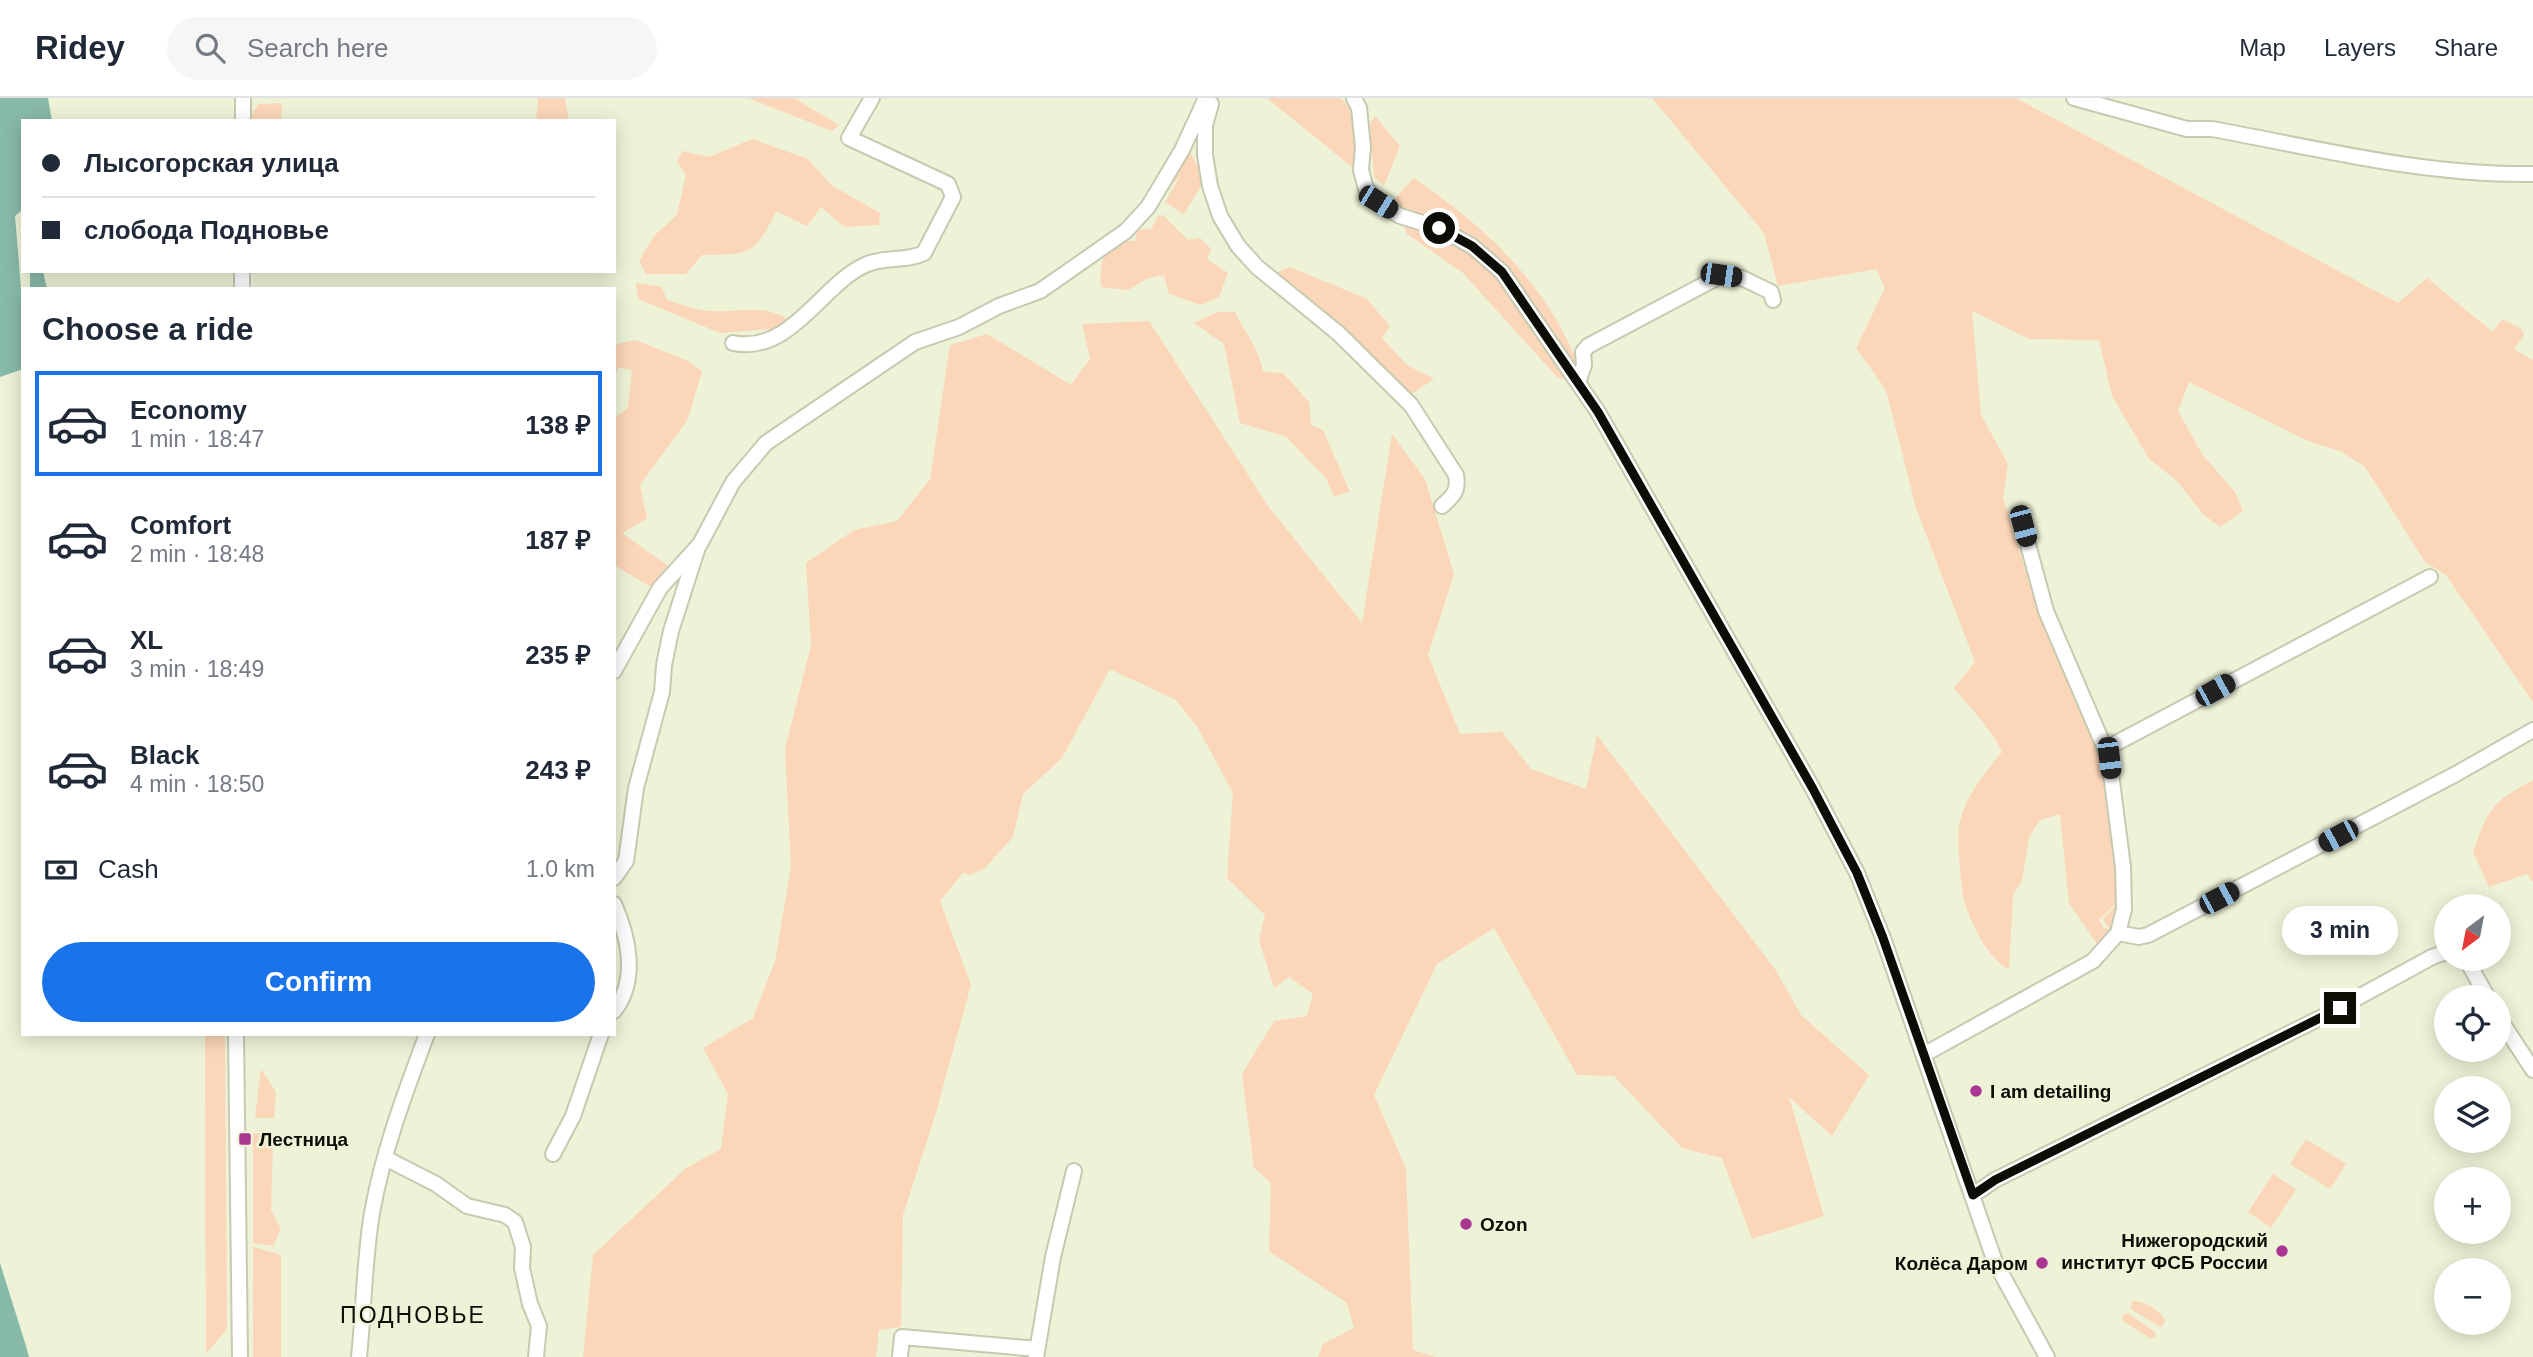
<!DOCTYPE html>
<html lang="en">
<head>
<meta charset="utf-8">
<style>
	:root { --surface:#fff; --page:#f6f6f7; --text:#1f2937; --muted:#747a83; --line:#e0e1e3; --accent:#1a73e8 }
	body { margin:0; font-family:Helvetica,sans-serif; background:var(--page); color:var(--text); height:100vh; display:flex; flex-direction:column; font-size:26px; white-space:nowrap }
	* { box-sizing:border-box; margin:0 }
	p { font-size:23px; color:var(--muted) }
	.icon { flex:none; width:38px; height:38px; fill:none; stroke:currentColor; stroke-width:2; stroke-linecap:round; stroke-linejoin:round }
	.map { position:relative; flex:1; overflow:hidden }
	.side { position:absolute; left:21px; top:189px; width:595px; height:749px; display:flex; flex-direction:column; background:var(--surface); border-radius:0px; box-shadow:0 4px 18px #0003 }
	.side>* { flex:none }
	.banner { position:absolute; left:21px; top:21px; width:595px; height:154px; border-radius:0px; box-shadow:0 4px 18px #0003; display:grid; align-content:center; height:154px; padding:0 21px; background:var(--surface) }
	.needle { width:46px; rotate:212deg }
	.tools { position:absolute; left:2434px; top:796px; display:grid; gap:14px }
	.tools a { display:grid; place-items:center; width:77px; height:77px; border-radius:50%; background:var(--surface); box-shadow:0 4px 18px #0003; font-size:35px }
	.end { position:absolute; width:32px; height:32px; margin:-16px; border:9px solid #0c0e06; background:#fff; box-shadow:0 0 0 4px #fff }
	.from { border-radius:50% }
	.bubble { position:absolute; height:49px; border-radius:24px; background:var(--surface); box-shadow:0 4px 18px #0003; font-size:23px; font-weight:600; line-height:49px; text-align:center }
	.car { position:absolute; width:21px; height:42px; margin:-21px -10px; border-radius:9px; box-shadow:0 0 5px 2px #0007; background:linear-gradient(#222 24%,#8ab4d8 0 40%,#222 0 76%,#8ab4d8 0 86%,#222 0) }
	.banner b { display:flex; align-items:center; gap:24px; height:66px; font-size:26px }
	.banner b+b { border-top:2px solid var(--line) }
	.banner i { width:18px; height:18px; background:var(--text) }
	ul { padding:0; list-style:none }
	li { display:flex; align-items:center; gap:21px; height:105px; margin:0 14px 10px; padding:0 7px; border:4px solid transparent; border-radius:0px }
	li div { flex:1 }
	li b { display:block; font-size:26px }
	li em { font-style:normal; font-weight:600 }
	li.on { border-color:var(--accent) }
	li>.icon { width:63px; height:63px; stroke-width:1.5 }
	h2 { padding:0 21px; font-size:32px; line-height:84px }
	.pay { display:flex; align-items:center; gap:18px; height:77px; padding:0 21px; font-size:26px }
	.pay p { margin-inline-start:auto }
	.action { display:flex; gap:14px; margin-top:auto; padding:14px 21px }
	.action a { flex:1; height:80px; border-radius:42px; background:var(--accent); color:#fff; font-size:28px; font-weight:600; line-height:80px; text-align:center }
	header { display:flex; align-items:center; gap:42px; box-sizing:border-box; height:98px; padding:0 35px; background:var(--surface); border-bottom:2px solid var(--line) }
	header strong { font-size:33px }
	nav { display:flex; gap:38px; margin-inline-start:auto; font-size:24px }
	.search { width:490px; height:63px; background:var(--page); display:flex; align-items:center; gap:18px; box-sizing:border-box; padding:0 24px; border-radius:38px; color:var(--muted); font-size:26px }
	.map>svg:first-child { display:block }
	.green { fill:#fbd6b8 }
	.water { fill:#88baa9 }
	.pier { fill:#eef3d8 }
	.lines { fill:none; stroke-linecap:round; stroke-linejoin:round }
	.minor-casing { stroke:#c5cab0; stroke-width:18 }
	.minor { stroke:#fff; stroke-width:14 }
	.route { stroke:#0c0e06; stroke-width:9 }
	.poi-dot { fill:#a93691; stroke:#eef3d8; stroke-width:2.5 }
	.labels { text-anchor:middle; stroke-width:5; stroke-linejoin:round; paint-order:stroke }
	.poi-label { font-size:19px; font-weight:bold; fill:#0c0e06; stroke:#eef3d8; text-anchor:start }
	.quarter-label { font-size:23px; letter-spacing:2px; fill:#0c0e06; stroke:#eef3d8 }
</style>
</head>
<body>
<header>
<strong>Ridey</strong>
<div class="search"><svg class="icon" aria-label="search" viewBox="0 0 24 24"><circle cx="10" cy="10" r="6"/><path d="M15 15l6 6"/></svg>Search here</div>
<nav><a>Map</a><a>Layers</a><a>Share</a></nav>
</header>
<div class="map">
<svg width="2533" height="1259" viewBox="0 0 2533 1259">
	<rect width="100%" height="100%" fill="#eef3d8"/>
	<g class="green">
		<polygon points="538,0 565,0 569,23 536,23"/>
		<polygon points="748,0 794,0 839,27 832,33"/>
		<path d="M1267,0H1340C1360,14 1356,52 1358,74Z"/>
		<path d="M1652,0H2016L2398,205L2427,180L2493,234L2502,221L2522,231L2524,238L2514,251L2533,262V604L2446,477L2425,464L2365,369L2340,353L2308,343L2189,284L2178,313L2202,356L2235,394L2243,413L2220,429L2204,417L2177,383L2149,361L2112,298L2099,242L2029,241L1972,213L1981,317L2008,366L2003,400L2041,521L2103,653L2118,766L2116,805L2099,822L2104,830L2110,832L2103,821L2117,806L2115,837L2101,852L2069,805L2060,716L2040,722L2029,739L2022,782L2013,797L2009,872C1989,861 1971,827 1965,805C1961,790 1957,744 1959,729C1963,701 1985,675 2002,654C1990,628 1971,612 1954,590L1975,564L1916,410L1886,292L1856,250L1885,190L1876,171L1778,188L1764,135Z"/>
		<polygon points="282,5 281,23 252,23 252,16 259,6"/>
		<polygon points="1375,18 1400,48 1384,88 1374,79 1370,26"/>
		<path d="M752,41L808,61L831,87L880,115L879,127L845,129L821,109L807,128L776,113C755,157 750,157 702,157L686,176H646L639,163L655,137L677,117L686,76L677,64L682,53L709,59Z"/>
		<polygon points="1187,48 1205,82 1184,116 1165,104 1181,77 1172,86 1170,81 1177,68 1184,64 1182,57"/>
		<path d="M1414,80C1487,130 1546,185 1580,270H1572L1492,158L1443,127L1402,110L1395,100Z"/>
		<path d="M1163,117L1188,142L1200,140L1211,151L1207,161L1228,175L1219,199L1201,207L1169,196L1164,177L1148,180L1128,192L1101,189C1099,164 1104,141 1135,143L1137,132L1151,131L1158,118Z"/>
		<polygon points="1403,124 1466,152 1498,178 1570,281 1558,280 1463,175 1407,136"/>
		<polygon points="1290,169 1367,201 1390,228 1382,240 1407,267 1434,281 1410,297 1273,176"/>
		<path d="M636,185L662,189L667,202C681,206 697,213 711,213C739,215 762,205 787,221L784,230L720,235L638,201Z"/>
		<path d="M1218,214H1235C1246,238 1259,249 1263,274L1283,275L1309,304L1311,327L1323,332L1350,394L1334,398L1326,380L1285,338L1240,325L1224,246L1194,225Z"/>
		<polygon points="1149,223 1268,408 1362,525 1392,336 1425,381 1454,476 1428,557 1460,636 1502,634 1531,671 1586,691 1597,637 1775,871 1801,917 1869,977 1832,1038 1789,999 1824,1118 1752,1141 1722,1060 1682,1050 1614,978 1577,977 1494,830 1437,866 1374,997 1406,1071 1413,1252 1436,1259 1318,1259 1323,1246 1354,1230 1347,1205 1269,1153 1271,1085 1254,1070 1242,976 1274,923 1307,918 1313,896 1289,879 1274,890 1259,842 1265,817 1227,780 1233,695 1198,630 1176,602 1110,571 1062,660 1023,696 1013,739 985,770 970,777 963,775 940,803 971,887 935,1018 903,1117 901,1229 879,1232 876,1259 583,1259 593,1157 686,1070 721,1051 728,996 703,950 753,920 775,863 791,770 785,651 811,547 806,465 854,432 897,423 930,381 950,247 987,236 1071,287 1090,261 1082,226"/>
		<polygon points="635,242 686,262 702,273 688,321 640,387 647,421 622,435 671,470 654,491 614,467 614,320 628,310 632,272 618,269 614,288 614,247"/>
		<path d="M2533,682V784L2527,776L2489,789L2473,754C2488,711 2492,704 2533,682Z"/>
		<polygon points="205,936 225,936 227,1231 206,1256"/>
		<polygon points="261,971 276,994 274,1020 255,1020"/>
		<polygon points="253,1035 266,1035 273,1044 271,1112 281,1131 273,1148 253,1145"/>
		<polygon points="2306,1041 2346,1066 2330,1091 2290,1066"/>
		<polygon points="2273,1076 2296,1091 2271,1130 2248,1114"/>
		<polygon points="253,1149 281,1157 281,1259 253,1259"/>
		<path d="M2132,1203C2143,1202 2160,1212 2165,1222L2163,1228L2160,1229L2131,1211Z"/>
		<polygon points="2127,1215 2155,1234 2156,1239 2151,1241 2123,1223 2123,1217"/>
	</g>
	<g class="water">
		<polygon points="0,0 48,0 52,23 23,23 23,173 43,173 47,191 23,191 23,271 0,279"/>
		<polygon points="0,1165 26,1248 29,1259 0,1259"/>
	</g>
	<polygon class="pier" points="23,111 23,173 30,173 30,189 44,191 23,191 23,214 15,118"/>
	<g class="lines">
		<defs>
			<g id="minor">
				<polyline points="1354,0 1359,10 1363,49 1361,72 1366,91 1378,104 1400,118 1439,130 1472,148 1502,174 1598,314 1813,691 1857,775 1883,840 1995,1164 2047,1259"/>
				<path d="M2074,0L2187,31H2212C2317,50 2425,78 2533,76"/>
				<path d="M1211,6L1205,27V57L1210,88L1220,118L1238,148L1257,169L1338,235L1411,307L1456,377C1459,393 1453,398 1442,408"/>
				<polyline points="243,23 243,0"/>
				<polyline points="242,191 242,173"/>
				<path d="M733,245C790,257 821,187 865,167C884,158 906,164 924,155L953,99L948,86L849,40L872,0"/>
				<polyline points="1578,285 1584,267 1583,254 1588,248 1722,177 1742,180 1771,194 1773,202"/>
				<polyline points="614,573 660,490 700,446 733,384 766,345 915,244 959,229 999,208 1040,193 1126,133 1148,109 1182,52 1206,0"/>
				<polyline points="2107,650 2430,479"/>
				<polyline points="614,780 626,763 636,690 662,594 664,567 671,533 697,452"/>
				<path d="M614,806C629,840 638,882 614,913"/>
				<polyline points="2118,835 2139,839 2148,837 2456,676 2533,632"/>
				<polyline points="2466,861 2488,900"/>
				<polyline points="2499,920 2533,972"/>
				<polyline points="236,936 240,1259"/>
				<polyline points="1925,956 2093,863 2118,835 2124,811 2123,769 2109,660 2046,513 2023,428"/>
				<polyline points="553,1056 573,1018 601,936"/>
				<polyline points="385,1060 436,1086 467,1108 505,1117 515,1124 523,1149 522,1170 530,1206 539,1228 536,1259"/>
				<polyline points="1973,1097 1995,1082 2324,918 2432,859 2446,854"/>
				<path d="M359,1259C364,1211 364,1163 372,1115C383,1053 405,995 427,936"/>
				<polyline points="900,1259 902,1239 1037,1251"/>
				<polyline points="1036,1259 1053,1159 1074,1073"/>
			</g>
		</defs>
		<use href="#minor" class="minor-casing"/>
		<use href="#minor" class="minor"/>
	</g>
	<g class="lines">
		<polyline class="route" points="1439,130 1472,148 1502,174 1598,314 1813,691 1857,775 1883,840 1973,1097 1995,1082 2340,910"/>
	</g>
	<g class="poi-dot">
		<circle cx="1976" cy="993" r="7"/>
		<rect x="238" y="1034" width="14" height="14" rx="3.5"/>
		<circle cx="1466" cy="1126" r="7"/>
		<circle cx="2282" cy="1153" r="7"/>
		<circle cx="2042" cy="1165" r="7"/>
	</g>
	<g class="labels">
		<g class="poi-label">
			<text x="1990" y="1000">I am detailing</text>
			<text x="259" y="1048">Лестница</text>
			<text x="1480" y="1133">Ozon</text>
			<text x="2268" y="1149" text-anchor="end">Нижегородский<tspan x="2268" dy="22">институт ФСБ России</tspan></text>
			<text x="2028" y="1172" text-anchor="end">Колёса Даром</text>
		</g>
		<g class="quarter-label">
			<text x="413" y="1225">ПОДНОВЬЕ</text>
		</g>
	</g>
</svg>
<div class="tools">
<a><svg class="needle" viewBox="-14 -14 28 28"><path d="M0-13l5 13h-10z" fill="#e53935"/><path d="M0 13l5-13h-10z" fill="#747a83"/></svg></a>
<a><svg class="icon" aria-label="locate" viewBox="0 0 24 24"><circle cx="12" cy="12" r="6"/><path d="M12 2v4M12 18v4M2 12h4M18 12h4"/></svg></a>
<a><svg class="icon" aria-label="layers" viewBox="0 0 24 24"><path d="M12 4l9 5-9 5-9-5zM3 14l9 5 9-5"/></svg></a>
<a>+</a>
<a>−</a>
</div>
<i class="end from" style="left:1439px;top:130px"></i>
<i class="end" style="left:2340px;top:910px"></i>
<div class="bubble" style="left:2282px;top:808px;width:116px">3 min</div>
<i class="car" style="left:1378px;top:104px;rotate:122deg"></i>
<i class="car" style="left:1721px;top:177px;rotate:98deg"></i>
<i class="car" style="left:2023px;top:428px;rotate:165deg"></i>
<i class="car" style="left:2215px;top:592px;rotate:61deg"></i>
<i class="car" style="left:2109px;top:660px;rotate:173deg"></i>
<i class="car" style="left:2338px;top:738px;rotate:242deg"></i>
<i class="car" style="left:2219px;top:800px;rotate:62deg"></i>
<div class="banner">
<b><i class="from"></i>Лысогорская улица</b>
<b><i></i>слобода Подновье</b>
</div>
<section class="side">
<h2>Choose a ride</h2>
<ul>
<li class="on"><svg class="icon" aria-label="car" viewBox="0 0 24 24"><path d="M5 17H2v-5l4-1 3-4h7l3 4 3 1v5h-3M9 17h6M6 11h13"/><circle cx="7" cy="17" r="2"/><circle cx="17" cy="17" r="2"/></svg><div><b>Economy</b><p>1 min · 18:47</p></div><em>138 ₽</em></li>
<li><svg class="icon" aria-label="car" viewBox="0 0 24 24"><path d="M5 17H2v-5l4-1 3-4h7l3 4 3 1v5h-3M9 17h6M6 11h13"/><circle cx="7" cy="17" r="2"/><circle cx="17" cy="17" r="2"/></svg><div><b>Comfort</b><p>2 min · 18:48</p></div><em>187 ₽</em></li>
<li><svg class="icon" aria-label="car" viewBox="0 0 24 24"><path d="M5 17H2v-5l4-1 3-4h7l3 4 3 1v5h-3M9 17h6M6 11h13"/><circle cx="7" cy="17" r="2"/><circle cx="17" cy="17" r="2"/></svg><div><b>XL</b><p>3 min · 18:49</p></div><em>235 ₽</em></li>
<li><svg class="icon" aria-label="car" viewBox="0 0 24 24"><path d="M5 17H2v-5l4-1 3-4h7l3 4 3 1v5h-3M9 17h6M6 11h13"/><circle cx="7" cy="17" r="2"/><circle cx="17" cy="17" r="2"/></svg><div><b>Black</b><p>4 min · 18:50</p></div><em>243 ₽</em></li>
</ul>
<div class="pay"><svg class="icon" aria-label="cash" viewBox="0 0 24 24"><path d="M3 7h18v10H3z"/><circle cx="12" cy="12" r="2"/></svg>Cash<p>1.0 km</p></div>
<div class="action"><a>Confirm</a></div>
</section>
</div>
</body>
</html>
